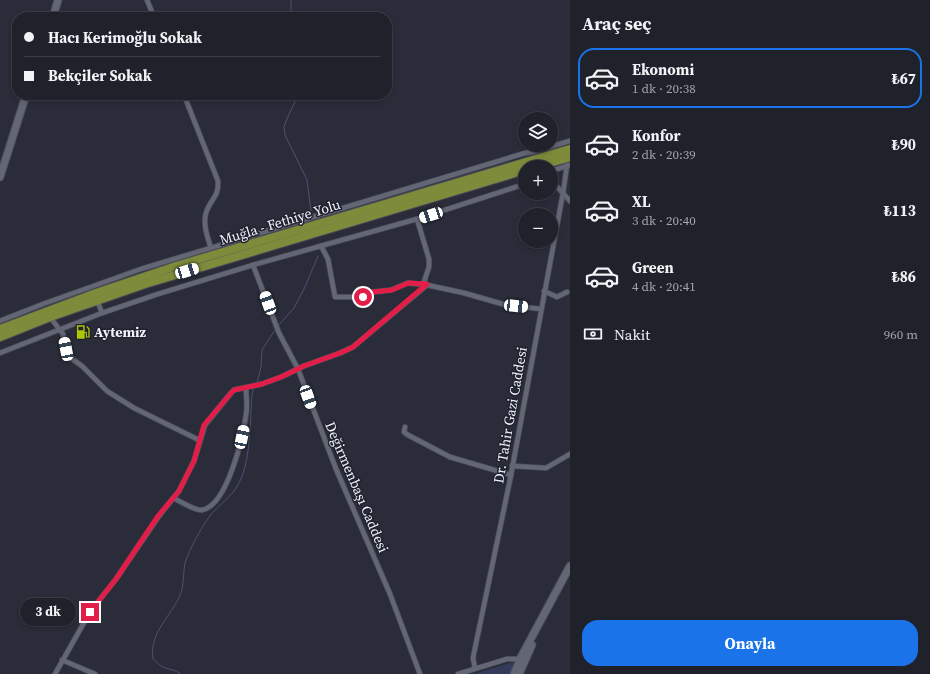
<!DOCTYPE html>
<html lang="tr">
<head>
<meta charset="utf-8">
<style>
	:root { --surface:#20222b; --page:#282a33; --text:#f1f3f6; --muted:#a2a4a9; --line:#3d3f47; --accent:#1a73e8 }
	body { margin:0; font-family:"Source Serif 4",serif; background:var(--page); color:var(--text); height:100vh; display:flex; flex-direction:column; font-size:15px; white-space:nowrap }
	* { box-sizing:border-box; margin:0 }
	p { font-size:13px; color:var(--muted) }
	.icon { flex:none; width:22px; height:22px; fill:none; stroke:currentColor; stroke-width:2; stroke-linecap:round; stroke-linejoin:round }
	.map { position:relative; flex:1; overflow:hidden }
	.sheet { display:flex; flex-direction:column; background:var(--surface); width:360px }
	.sheet>* { flex:none }
	.guide { position:absolute; left:12px; top:12px; width:380px; height:88px; border-radius:16px; box-shadow:0 2px 6px #0003,0 0 0 1px var(--line); display:grid; align-content:center; height:88px; padding:0 12px; background:var(--surface) }
	.controls { position:absolute; left:518px; top:112px; display:grid; gap:8px }
	.controls a { display:grid; place-items:center; width:40px; height:40px; border-radius:50%; background:var(--surface); box-shadow:0 2px 6px #0003,0 0 0 1px var(--line); font-size:20px }
	.end { position:absolute; width:18px; height:18px; margin:-9px; border:5px solid #e11d48; background:#fff; box-shadow:0 0 0 2px #fff }
	.from { border-radius:50% }
	.bubble { position:absolute; height:28px; border-radius:14px; background:var(--surface); box-shadow:0 2px 6px #0003,0 0 0 1px var(--line); font-size:13px; font-weight:700; line-height:28px; text-align:center }
	.car { position:absolute; width:12px; height:24px; margin:-12px -6px; border-radius:5px; box-shadow:0 0 3px 1px #0007; background:linear-gradient(#fff 24%,#345 0 40%,#fff 0 76%,#345 0 86%,#fff 0) }
	.guide b { display:flex; align-items:center; gap:14px; height:38px; font-size:15px }
	.guide b+b { border-top:1px solid var(--line) }
	.guide i { width:10px; height:10px; background:var(--text) }
	ul { padding:0; list-style:none }
	li { display:flex; align-items:center; gap:12px; height:60px; margin:0 8px 6px; padding:0 4px; border:2px solid transparent; border-radius:16px }
	li div { flex:1 }
	li b { display:block; font-size:15px }
	li em { font-style:normal; font-weight:700 }
	li.selected { border-color:var(--accent) }
	li>.icon { width:36px; height:36px; stroke-width:1.5 }
	h2 { padding:0 12px; font-size:18px; line-height:48px }
	.pay { display:flex; align-items:center; gap:10px; height:44px; padding:0 12px; font-size:15px }
	.pay p { margin-inline-start:auto }
	.action { display:flex; gap:8px; margin-top:auto; padding:8px 12px }
	.action a { flex:1; height:46px; border-radius:16px; background:var(--accent); color:#fff; font-size:16px; font-weight:700; line-height:46px; text-align:center }
	main { display:flex; flex:1; min-height:0 }
	.map>svg:first-child { display:block }
	.green { fill:#343b5a }
	.lines { fill:none; stroke-linecap:round; stroke-linejoin:round }
	.stream { stroke:#4f4f73; stroke-width:1 }
	.street-casing { stroke:#484a55; stroke-width:6 }
	.secondary-casing { stroke:#484a55; stroke-width:9 }
	.highway-casing { stroke:#484a55; stroke-width:10 }
	.street { stroke:#636674; stroke-width:4.5 }
	.secondary { stroke:#636674; stroke-width:7 }
	.highway { stroke:#7e8b3b; stroke-width:8 }
	.route { stroke:#e11d48; stroke-width:5 }
	.labels { text-anchor:middle; stroke-width:3; stroke-linejoin:round; paint-order:stroke }
	.street-label { font-size:14px; fill:#f1f3fb; stroke:#20232f }
	.poi-label { font-size:14px; font-weight:bold; fill:#f1f3fb; stroke:#20232f; text-anchor:start }
</style>
</head>
<body>
<main>
<div class="map">
<svg width="570" height="674" viewBox="0 0 570 674">
	<rect width="100%" height="100%" fill="#2a2d39"/>
	<polygon class="green" points="513,662 511,674 474,674"/>
	<g class="lines">
		<g class="stream">
			<polyline points="291,0 291,17"/>
			<polyline points="298,95 286,121 284,127 285,135 307,180 311,211"/>
			<polyline points="278,326 294,308 304,289 318,256"/>
			<polyline points="257,383 261,367 262,350 275,330"/>
			<path d="M181,674C175,669 168,670 161,666C158,664 156,661 153,659C149,632 172,616 181,593C184,584 183,573 185,563C190,548 200,530 209,517C218,505 232,497 239,483C249,465 250,432 251,411C252,404 251,394 254,387"/>
		</g>
		<defs>
			<g id="street">
				<polyline points="147,0 154,17"/>
				<path d="M184,95L218,181C219,196 212,198 207,210C202,222 207,236 211,248"/>
				<polyline points="551,171 570,165"/>
				<polyline points="551,180 570,201"/>
				<polyline points="417,219 429,259 429,267 423,285"/>
				<polyline points="321,246 328,259 335,297 368,297 373,292 391,290 408,283 427,285 464,293 506,305 541,309"/>
				<polyline points="253,265 279,333 298,369 336,469 390,594 420,674"/>
				<polyline points="544,291 557,297 567,292"/>
				<polyline points="97,300 102,313"/>
				<polyline points="50,317 63,334 66,349 68,356 82,366 107,391 134,408 199,440"/>
				<polyline points="0,321 43,304 141,269 525,153 532,152 570,141"/>
				<polyline points="0,353 102,313 158,294 253,265 417,219 525,184"/>
				<polyline points="405,427 404,432 408,435 450,457 511,475"/>
				<polyline points="512,466 546,468 570,454"/>
				<path d="M173,498C180,501 195,511 202,510C227,506 243,437 246,415C248,406 246,397 246,388"/>
				<polyline points="62,660 95,674"/>
				<polyline points="475,668 473,658 511,475 563,193 567,165"/>
				<polyline points="55,674 90,612 116,579 159,516 179,491 194,461 205,425 231,393 234,390 262,384 281,377 304,366 340,353 353,347 427,285"/>
				<polyline points="458,674 507,659 520,659"/>
			</g>
			<g id="secondary">
				<polyline points="53,17 58,0"/>
				<polyline points="0,177 26,95"/>
				<polyline points="514,674 520,659 570,566"/>
				<polyline points="519,674 532,645"/>
			</g>
			<g id="highway">
				<polyline points="536,167 570,157"/>
				<polyline points="0,329 96,293 176,266 570,149"/>
				<polyline points="0,337 50,317 145,284 525,170"/>
			</g>
		</defs>
		<use href="#street" class="street-casing"/>
		<use href="#secondary" class="secondary-casing"/>
		<use href="#highway" class="highway-casing"/>
		<use href="#street" class="street"/>
		<use href="#secondary" class="secondary"/>
		<use href="#highway" class="highway"/>
	</g>
	<g class="lines">
		<polyline class="route" points="90,612 116,579 158,516 179,491 194,461 204,425 231,393 234,390 262,384 281,377 304,366 340,353 353,347 427,284 408,283 392,290 373,292 368,297 363,297"/>
	</g>
	<defs>
		<symbol id="fuel-bare" viewBox="-9 -9 18 18"><path d="M-5.5-6h7V0h2V4h1.3V-2.5L3-4.5l.8-.8L6-3V5H2.5V1h-1V6h-7ZM-4.2-4.7v3.2H.2V-4.7Z" fill="#afc507" stroke="#20232f" stroke-width="2.5" paint-order="stroke"/></symbol>
	</defs>
	<g fill-rule="evenodd">
		<use href="#fuel-bare" x="73" y="322" width="20" height="20"/>
	</g>
	<g class="labels">
		<g class="street-label">
			<text transform="translate(280 222) rotate(-17)" y="5">Muğla - Fethiye Yolu</text>
			<text transform="translate(510 415) rotate(-80)" y="5">Dr. Tahir Gazi Caddesi</text>
			<text transform="translate(357 487) rotate(67)" y="5">Değirmenbaşı Caddesi</text>
		</g>
		<g class="poi-label">
			<text x="94" y="337">Aytemiz</text>
		</g>
	</g>
</svg>
<div class="controls">
<a><svg class="icon" aria-label="layers" viewBox="0 0 24 24"><path d="M12 4l9 5-9 5-9-5zM3 14l9 5 9-5"/></svg></a>
<a>+</a>
<a>−</a>
</div>
<i class="end from" style="left:363px;top:297px"></i>
<i class="end" style="left:90px;top:612px"></i>
<div class="bubble" style="left:20px;top:598px;width:56px">3 dk</div>
<i class="car" style="left:431px;top:215px;rotate:252deg"></i>
<i class="car" style="left:187px;top:271px;rotate:73deg"></i>
<i class="car" style="left:268px;top:303px;rotate:340deg"></i>
<i class="car" style="left:516px;top:306px;rotate:96deg"></i>
<i class="car" style="left:66px;top:349px;rotate:349deg"></i>
<i class="car" style="left:308px;top:397px;rotate:160deg"></i>
<i class="car" style="left:242px;top:437px;rotate:12deg"></i>
<div class="guide">
<b><i class="from"></i>Hacı Kerimoğlu Sokak</b>
<b><i></i>Bekçiler Sokak</b>
</div>
</div>
<section class="sheet">
<h2>Araç seç</h2>
<ul>
<li class="selected"><svg class="icon" aria-label="car" viewBox="0 0 24 24"><path d="M5 17H2v-5l4-1 3-4h7l3 4 3 1v5h-3M9 17h6M6 11h13"/><circle cx="7" cy="17" r="2"/><circle cx="17" cy="17" r="2"/></svg><div><b>Ekonomi</b><p>1 dk · 20:38</p></div><em>₺67</em></li>
<li><svg class="icon" aria-label="car" viewBox="0 0 24 24"><path d="M5 17H2v-5l4-1 3-4h7l3 4 3 1v5h-3M9 17h6M6 11h13"/><circle cx="7" cy="17" r="2"/><circle cx="17" cy="17" r="2"/></svg><div><b>Konfor</b><p>2 dk · 20:39</p></div><em>₺90</em></li>
<li><svg class="icon" aria-label="car" viewBox="0 0 24 24"><path d="M5 17H2v-5l4-1 3-4h7l3 4 3 1v5h-3M9 17h6M6 11h13"/><circle cx="7" cy="17" r="2"/><circle cx="17" cy="17" r="2"/></svg><div><b>XL</b><p>3 dk · 20:40</p></div><em>₺113</em></li>
<li><svg class="icon" aria-label="car" viewBox="0 0 24 24"><path d="M5 17H2v-5l4-1 3-4h7l3 4 3 1v5h-3M9 17h6M6 11h13"/><circle cx="7" cy="17" r="2"/><circle cx="17" cy="17" r="2"/></svg><div><b>Green</b><p>4 dk · 20:41</p></div><em>₺86</em></li>
</ul>
<div class="pay"><svg class="icon" aria-label="cash" viewBox="0 0 24 24"><path d="M3 7h18v10H3z"/><circle cx="12" cy="12" r="2"/></svg>Nakit<p>960 m</p></div>
<div class="action"><a>Onayla</a></div>
</section>
</main>
</body>
</html>
